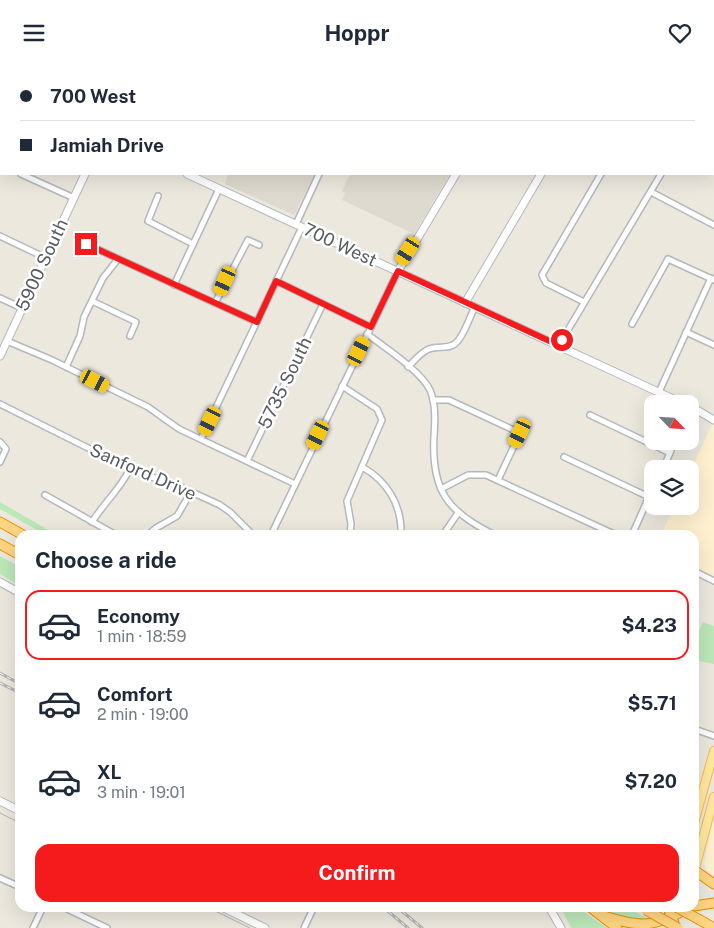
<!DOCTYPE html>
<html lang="en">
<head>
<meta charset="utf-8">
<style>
	:root { --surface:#fff; --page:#f6f6f7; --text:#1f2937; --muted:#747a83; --line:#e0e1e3; --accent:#f51b1c }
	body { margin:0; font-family:"Public Sans",sans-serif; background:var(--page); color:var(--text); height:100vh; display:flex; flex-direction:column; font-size:19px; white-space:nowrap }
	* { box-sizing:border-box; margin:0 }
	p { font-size:16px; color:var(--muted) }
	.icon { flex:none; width:28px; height:28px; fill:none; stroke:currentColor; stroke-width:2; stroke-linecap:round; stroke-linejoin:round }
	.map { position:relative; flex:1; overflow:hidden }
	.drawer { position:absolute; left:15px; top:465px; width:684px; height:382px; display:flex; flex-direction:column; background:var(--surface); border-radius:15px; box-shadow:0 5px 20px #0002 }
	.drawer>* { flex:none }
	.banner { position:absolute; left:0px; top:0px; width:715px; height:110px; box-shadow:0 5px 20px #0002; display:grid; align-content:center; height:110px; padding:0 20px; background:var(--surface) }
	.needle { width:32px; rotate:115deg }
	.buttons { position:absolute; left:644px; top:330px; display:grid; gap:10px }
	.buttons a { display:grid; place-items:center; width:55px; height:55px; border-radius:10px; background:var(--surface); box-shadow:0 5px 20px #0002; font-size:25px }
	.end { position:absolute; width:22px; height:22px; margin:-11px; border:6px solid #f51b1c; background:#fff; box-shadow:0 0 0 2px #fff }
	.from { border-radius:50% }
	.car { position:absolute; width:15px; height:30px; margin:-15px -8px; border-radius:6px; box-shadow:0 0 4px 1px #0007; background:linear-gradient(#f5c518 24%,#345 0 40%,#f5c518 0 76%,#345 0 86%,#f5c518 0) }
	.banner b { display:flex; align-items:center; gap:18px; height:48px; font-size:19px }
	.banner b+b { border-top:1px solid var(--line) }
	.banner i { width:12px; height:12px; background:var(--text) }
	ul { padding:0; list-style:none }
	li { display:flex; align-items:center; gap:15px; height:70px; margin:0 10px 8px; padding:0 10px; border:2px solid transparent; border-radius:15px }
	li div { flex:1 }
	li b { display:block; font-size:19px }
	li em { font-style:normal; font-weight:700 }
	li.on { border-color:var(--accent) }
	li>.icon { width:45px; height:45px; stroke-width:1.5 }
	h2 { padding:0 20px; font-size:22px; line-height:60px }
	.cta { display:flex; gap:10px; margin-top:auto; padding:10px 20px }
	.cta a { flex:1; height:58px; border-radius:15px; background:var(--accent); color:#fff; font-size:20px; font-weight:700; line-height:58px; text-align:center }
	header { display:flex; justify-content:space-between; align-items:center; height:65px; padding:0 20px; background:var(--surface); font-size:22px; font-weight:700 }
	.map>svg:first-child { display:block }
	.commercial { fill:#fff0d0 }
	.education { fill:#dedacf }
	.green { fill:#bce7b8 }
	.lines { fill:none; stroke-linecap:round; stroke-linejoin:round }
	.street-casing { stroke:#b4b8bd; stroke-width:8 }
	.secondary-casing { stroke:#b4b9bf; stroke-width:9 }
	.primary-casing { stroke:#fbba48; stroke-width:10 }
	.highway-casing { stroke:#ea8e00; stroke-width:11 }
	.street { stroke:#fff; stroke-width:5 }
	.secondary { stroke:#fff; stroke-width:7 }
	.primary { stroke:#ffe8a0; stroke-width:8 }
	.highway { stroke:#ffd582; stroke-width:9 }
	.tram { stroke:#b1b2b2; stroke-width:1 }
	.rail-casing { stroke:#b1b2b2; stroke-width:3 }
	.rail { stroke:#fff; stroke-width:1; stroke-dasharray:4; stroke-linecap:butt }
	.highway-bridge-casing { stroke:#ea8e00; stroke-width:11; stroke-linecap:butt }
	.highway-bridge { stroke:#ffd582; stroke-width:9 }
	.route { stroke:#f51b1c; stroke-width:6 }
	.labels { text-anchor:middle; stroke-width:5; stroke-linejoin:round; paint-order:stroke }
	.street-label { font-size:18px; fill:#575c61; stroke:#fff }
</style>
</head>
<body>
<header><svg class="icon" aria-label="menu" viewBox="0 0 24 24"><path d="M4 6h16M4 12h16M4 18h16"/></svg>Hoppr<svg class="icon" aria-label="heart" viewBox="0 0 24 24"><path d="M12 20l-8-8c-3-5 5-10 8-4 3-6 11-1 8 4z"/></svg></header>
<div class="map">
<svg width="714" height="863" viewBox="0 0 714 863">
	<rect width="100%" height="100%" fill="#ece8de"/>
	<g class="commercial">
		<polygon points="713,357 714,357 714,512 694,503 694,470 661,470 674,441 690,441 690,407"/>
		<polygon points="714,751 714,811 706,804 704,798"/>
	</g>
	<g class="education">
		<polygon points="228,109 315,109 294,150 225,119"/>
		<polygon points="350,109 450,109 414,169 342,135 345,128 342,126"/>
	</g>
	<g class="green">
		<polygon points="192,0 350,0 194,1"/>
		<polygon points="0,437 57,470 46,470 0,444"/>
		<polygon points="0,491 20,502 20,521 0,509"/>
		<polygon points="703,557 714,561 714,599 694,595 694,578"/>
		<polygon points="561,843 578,843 607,863 571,863"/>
		<path d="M604,843H628L650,855C634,859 617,851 604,843Z"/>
	</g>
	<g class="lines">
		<defs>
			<g id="street">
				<polyline points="185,0 187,1"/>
				<polyline points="436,0 439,1"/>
				<polyline points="155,1 156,0"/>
				<polyline points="369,1 369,0"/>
				<polyline points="493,1 493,0"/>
				<polyline points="672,1 672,0"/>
				<polyline points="0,99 1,100"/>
				<polyline points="21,109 74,133"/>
				<polyline points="651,127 714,160"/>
				<polyline points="158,131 148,156 193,179"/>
				<polyline points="296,159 319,109"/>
				<polyline points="0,171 46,193"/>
				<polyline points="86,179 257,257"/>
				<polyline points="276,216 371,262"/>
				<polyline points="174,220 219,124"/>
				<polyline points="0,233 22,243"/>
				<polyline points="92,236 136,257 130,271"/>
				<polyline points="584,237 546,218 542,210 601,109"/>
				<polyline points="215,238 248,175 259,180"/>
				<polyline points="632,259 668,194 714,215"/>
				<polyline points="686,267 714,280"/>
				<path d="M367,269C384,282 421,306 430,325C436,339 435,356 434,371C431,425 447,447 495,470"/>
				<polyline points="7,276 52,295 148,342 179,364 295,419"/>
				<polyline points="559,280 661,109"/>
				<polyline points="66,302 80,271 84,252 103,213 118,194"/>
				<path d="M408,302C414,296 421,287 429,284C439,280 448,285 456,278C465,269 469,253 475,242"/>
				<polyline points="342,321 377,344 382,355 347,436 351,459 350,470"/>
				<polyline points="659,327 711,213"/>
				<polyline points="433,335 449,335 520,368 498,415"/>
				<polyline points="0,339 138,408 172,418 220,440 230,447 253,470"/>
				<polyline points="590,350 670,388"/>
				<polyline points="201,374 302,162"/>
				<polyline points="0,377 6,384 0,397"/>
				<polyline points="564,392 649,432"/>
				<polyline points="247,396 323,239"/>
				<path d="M362,402C388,416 402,441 401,470"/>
				<polyline points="663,404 675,376"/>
				<polyline points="441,424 468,410 486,410 616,470"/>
				<polyline points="45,430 116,470"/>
				<path d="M92,457C104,438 120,424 130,404"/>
				<polyline points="148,470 156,463 177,451 191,427"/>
				<polyline points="271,470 398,206"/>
				<polyline points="443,470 458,448"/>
				<polyline points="632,470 652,425"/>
				<polyline points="694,506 714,516"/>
				<polyline points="694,664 714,671"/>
				<polyline points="0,813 20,822"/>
				<polyline points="63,842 107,863"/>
				<polyline points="33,863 43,842"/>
				<polyline points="304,863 314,842"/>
			</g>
			<g id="secondary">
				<polyline points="606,1 606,0"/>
				<polyline points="0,23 1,23"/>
				<polyline points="187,109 684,339"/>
				<polyline points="398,206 456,109"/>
				<polyline points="465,238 541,109"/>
				<polyline points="0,291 85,109"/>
				<polyline points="690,341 714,355"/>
				<polyline points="0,517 20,528"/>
				<polyline points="0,736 20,746"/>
				<polyline points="222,842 265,863"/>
				<polyline points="549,842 561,863"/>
			</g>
			<g id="primary">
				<polyline points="694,758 714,686"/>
				<polyline points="694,807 714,732"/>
			</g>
			<g id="highway">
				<polyline points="0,457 23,470"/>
				<polyline points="0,479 20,490"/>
				<polyline points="694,805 714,819"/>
				<polyline points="694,841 714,838"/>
				<polyline points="590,842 617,863"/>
				<polyline points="668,842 674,858"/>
				<path d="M601,850C641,863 653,863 690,842"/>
				<polyline points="700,855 714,863"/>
			</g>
		</defs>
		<use href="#street" class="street-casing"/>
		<use href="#secondary" class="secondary-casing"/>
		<use href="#primary" class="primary-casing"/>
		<use href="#highway" class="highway-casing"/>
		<use href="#street" class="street"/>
		<use href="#secondary" class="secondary"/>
		<use href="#primary" class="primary"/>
		<use href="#highway" class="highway"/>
		<g class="tram">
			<polyline points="0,748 20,758"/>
			<polyline points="207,842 250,863"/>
		</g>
		<defs>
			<g id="rail">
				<polyline points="0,608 20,619"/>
				<polyline points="0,618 20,628"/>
				<polyline points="383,842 408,863"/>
				<polyline points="397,842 422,863"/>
			</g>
		</defs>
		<use href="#rail" class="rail-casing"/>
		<use href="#rail" class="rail"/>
		<defs>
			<g id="highway-bridge">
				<polyline points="676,842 700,855"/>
				<polyline points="646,845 678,863"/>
			</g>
		</defs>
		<use href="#highway-bridge" class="highway-bridge-casing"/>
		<use href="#highway-bridge" class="highway-bridge"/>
	</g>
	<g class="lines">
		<polyline class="route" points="86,179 257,257 276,216 371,262 398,206 558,280 562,275"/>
	</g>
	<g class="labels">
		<g class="street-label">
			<text transform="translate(340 180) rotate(25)" y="6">700 West</text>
			<text transform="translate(42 200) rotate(-65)" y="6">5900 South</text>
			<text transform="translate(285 318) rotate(-64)" y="6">5735 South</text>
			<text transform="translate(143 407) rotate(24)" y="6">Sanford Drive</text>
		</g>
	</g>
</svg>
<div class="buttons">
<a><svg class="needle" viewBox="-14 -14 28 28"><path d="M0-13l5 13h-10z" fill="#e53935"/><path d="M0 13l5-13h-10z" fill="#747a83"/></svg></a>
<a><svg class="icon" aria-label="layers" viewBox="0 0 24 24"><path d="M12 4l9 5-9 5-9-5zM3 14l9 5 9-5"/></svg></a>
</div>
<i class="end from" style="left:562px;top:275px"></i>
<i class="end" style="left:86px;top:179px"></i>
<i class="car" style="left:408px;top:186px;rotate:212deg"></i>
<i class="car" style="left:225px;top:216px;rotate:204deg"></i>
<i class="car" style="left:359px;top:286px;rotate:26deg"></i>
<i class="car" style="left:95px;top:316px;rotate:117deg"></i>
<i class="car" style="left:210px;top:356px;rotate:206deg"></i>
<i class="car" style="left:520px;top:368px;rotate:205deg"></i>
<i class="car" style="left:318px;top:370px;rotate:206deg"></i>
<div class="banner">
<b><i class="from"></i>700 West</b>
<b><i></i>Jamiah Drive</b>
</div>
<section class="drawer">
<h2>Choose a ride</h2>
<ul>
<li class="on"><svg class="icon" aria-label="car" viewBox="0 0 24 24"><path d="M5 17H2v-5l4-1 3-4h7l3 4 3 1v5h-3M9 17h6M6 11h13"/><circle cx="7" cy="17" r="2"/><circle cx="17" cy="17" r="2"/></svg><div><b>Economy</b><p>1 min · 18:59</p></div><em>$4.23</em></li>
<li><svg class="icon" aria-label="car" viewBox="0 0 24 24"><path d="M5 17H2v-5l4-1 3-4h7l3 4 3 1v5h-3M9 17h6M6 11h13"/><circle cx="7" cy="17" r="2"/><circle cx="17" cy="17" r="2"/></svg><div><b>Comfort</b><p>2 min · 19:00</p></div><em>$5.71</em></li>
<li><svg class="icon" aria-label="car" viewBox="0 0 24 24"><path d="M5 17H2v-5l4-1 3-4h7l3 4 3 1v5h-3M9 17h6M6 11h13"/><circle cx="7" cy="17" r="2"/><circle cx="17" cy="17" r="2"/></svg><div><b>XL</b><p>3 min · 19:01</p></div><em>$7.20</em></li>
</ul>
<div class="cta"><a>Confirm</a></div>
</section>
</div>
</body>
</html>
